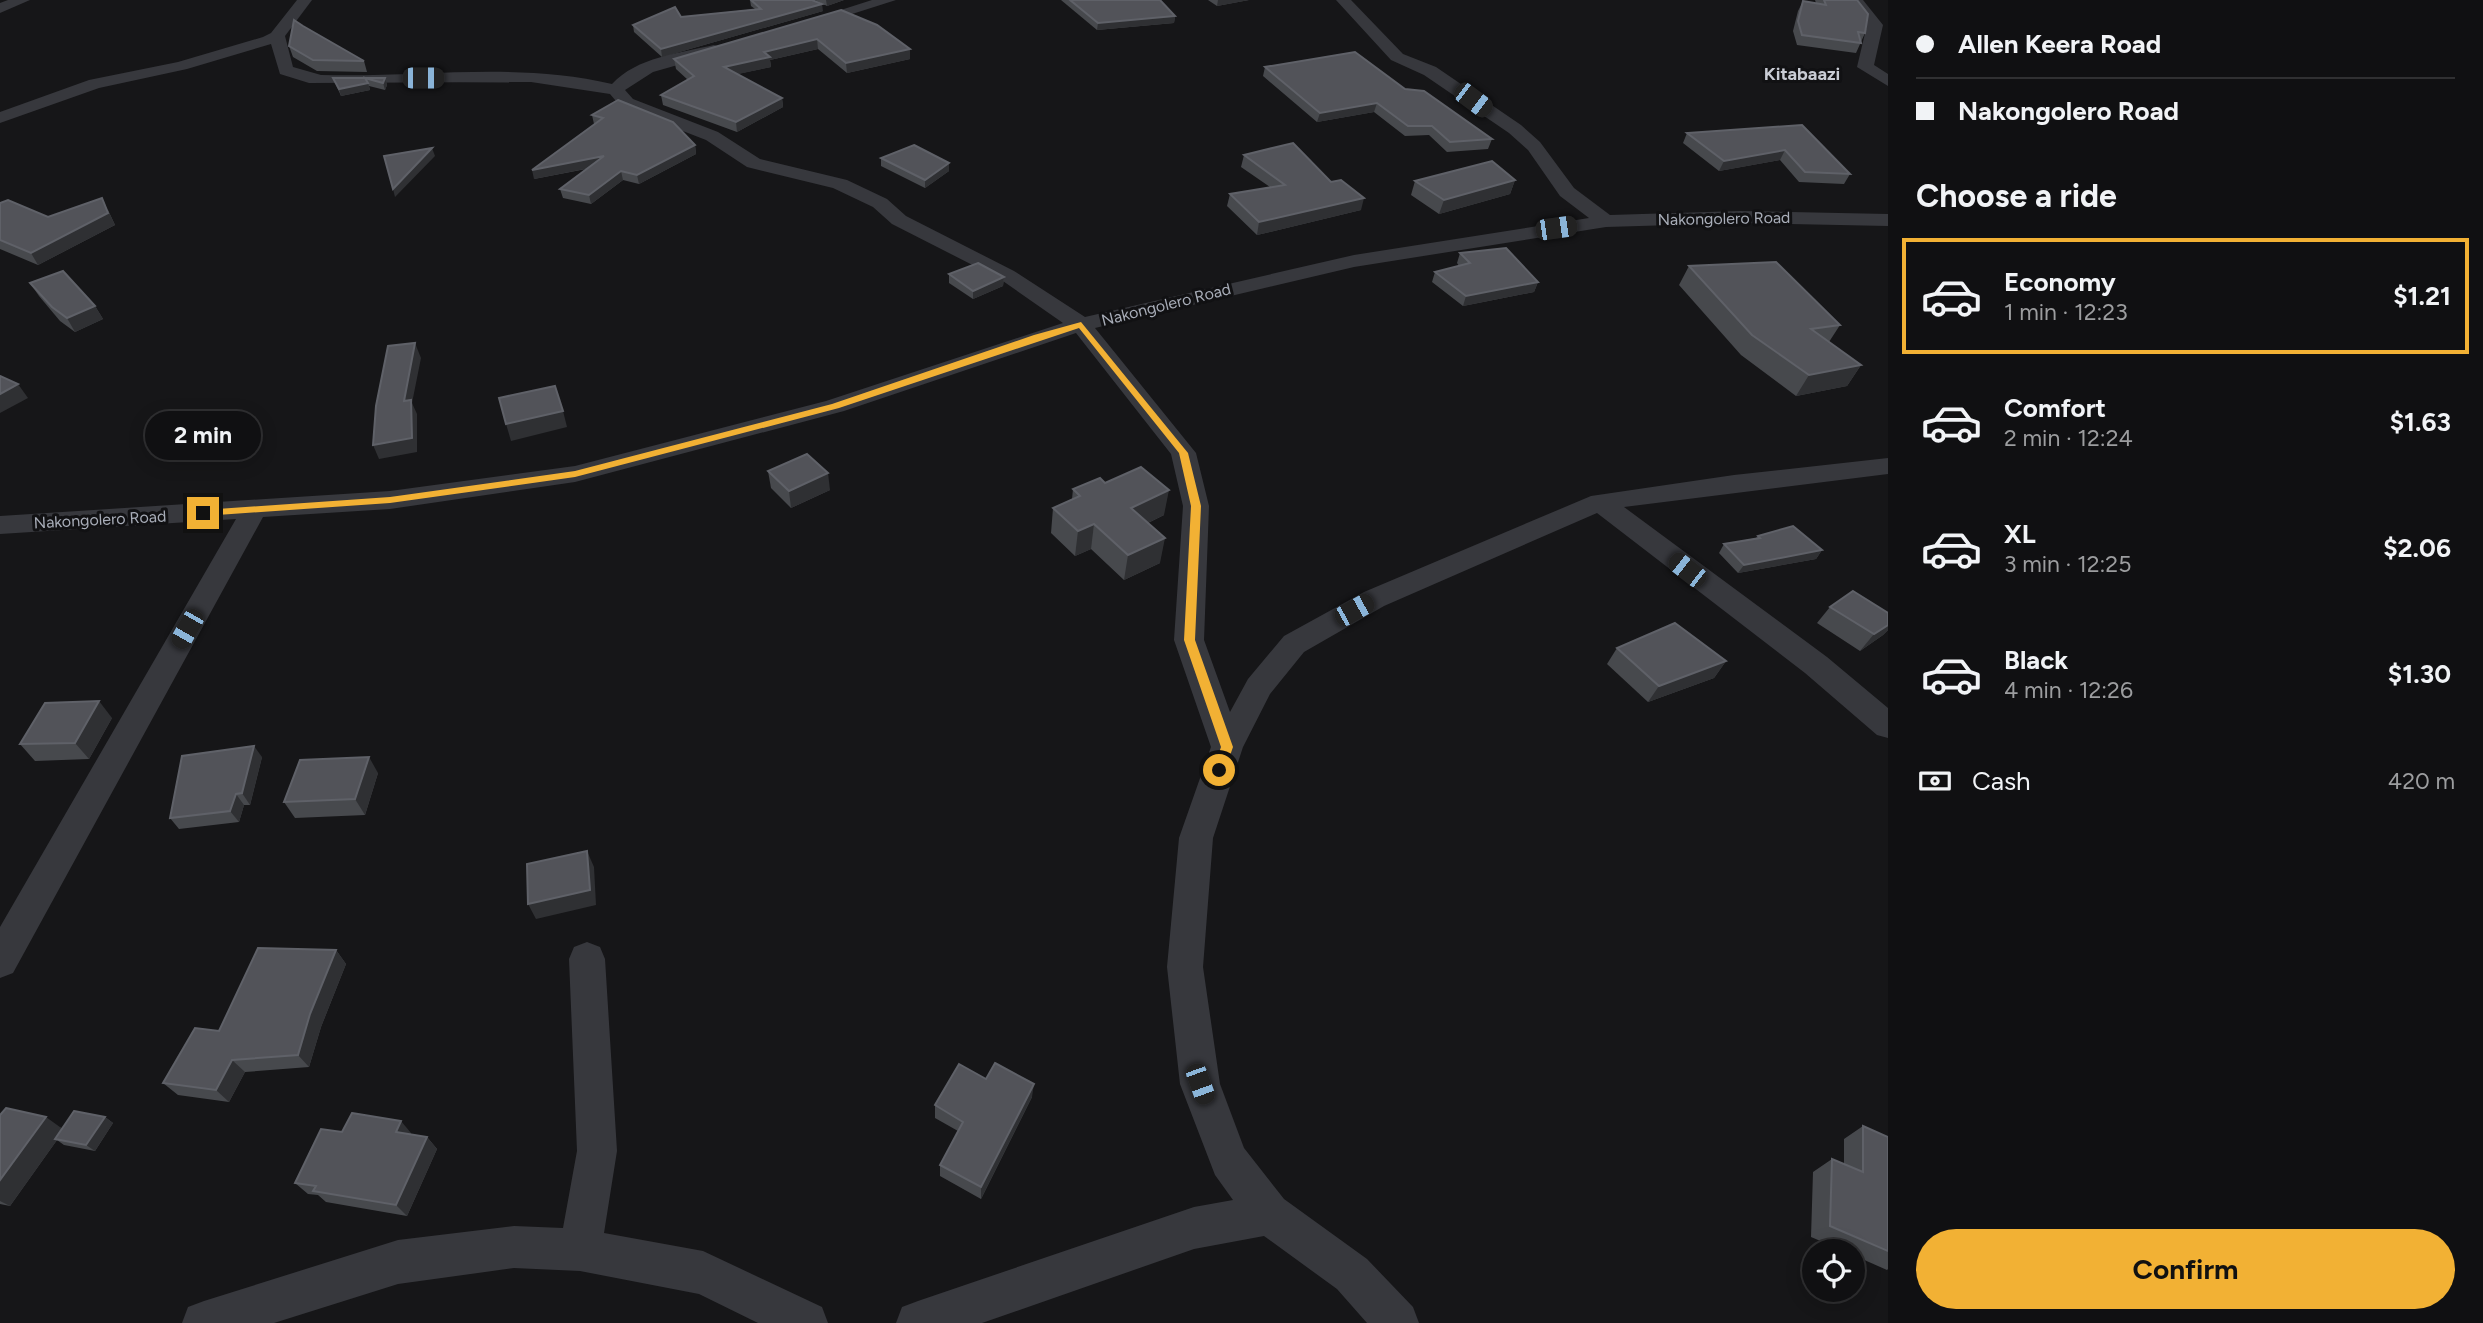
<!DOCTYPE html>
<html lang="en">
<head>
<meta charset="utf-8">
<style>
	:root { --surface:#101012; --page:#19191b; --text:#f1f3f6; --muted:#9c9d9f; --line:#303032; --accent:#f2b134 }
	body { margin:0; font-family:Figtree,sans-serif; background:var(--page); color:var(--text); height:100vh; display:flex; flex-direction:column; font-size:26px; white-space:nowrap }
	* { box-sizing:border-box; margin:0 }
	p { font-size:23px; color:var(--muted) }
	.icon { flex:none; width:38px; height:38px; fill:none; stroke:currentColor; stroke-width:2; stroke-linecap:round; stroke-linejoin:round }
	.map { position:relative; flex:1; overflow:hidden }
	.details { display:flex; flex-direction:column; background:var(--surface); width:595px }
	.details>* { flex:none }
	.hud { display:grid; align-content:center; height:154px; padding:0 28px; background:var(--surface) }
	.buttons { position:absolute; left:1802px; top:1239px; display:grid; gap:14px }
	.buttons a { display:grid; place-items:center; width:63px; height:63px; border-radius:50%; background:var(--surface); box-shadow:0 4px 18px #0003,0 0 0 2px var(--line); font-size:35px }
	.end { position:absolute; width:32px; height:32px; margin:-16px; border:9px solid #f2b134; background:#111; box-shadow:0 0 0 4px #111 }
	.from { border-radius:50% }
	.bubble { position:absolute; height:49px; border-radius:24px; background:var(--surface); box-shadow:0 4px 18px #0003,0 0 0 2px var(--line); font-size:23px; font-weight:700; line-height:49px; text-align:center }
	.car { position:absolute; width:21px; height:42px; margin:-21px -10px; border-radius:9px; box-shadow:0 0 5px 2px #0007; background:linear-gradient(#222 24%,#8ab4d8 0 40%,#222 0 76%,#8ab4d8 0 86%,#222 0) }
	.hud b { display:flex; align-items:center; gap:24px; height:66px; font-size:26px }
	.hud b+b { border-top:2px solid var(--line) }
	.hud i { width:18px; height:18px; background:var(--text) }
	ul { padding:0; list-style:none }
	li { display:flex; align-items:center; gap:21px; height:116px; margin:0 14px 10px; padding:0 14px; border:4px solid transparent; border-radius:0px }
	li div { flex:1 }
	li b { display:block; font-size:26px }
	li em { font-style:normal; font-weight:700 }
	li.on { border-color:var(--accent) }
	li>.icon { width:63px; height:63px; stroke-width:1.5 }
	h2 { padding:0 28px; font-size:32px; line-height:84px }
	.pay { display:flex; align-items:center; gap:18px; height:77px; padding:0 28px; font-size:26px }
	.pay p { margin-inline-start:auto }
	.button { display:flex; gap:14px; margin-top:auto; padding:14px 28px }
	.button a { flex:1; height:80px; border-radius:42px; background:var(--accent); color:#111; font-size:28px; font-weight:700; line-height:80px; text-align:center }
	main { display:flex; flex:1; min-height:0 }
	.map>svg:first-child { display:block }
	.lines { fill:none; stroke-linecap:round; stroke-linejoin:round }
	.minor { fill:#37383d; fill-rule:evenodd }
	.wall { fill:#47494d }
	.shaded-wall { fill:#2f3033 }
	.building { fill:#525359; stroke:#5f6168; stroke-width:2 }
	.route { fill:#f2b134 }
	.labels { text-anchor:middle; stroke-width:6; stroke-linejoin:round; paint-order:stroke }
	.far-street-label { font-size:16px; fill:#a8adb8; stroke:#111113 }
	.far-quarter-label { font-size:18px; font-weight:bold; fill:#c9ccd4; stroke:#111113 }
</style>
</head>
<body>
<main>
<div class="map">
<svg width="1888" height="1323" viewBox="0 0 1888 1323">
	<rect width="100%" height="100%" fill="#161618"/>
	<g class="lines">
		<g class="minor">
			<polygon points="8,0 30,0 0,13 0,3"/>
			<path d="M297,0H312L285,36L293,67L321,75C419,78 516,61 612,84C637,57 680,53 714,45L720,47V53L653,72L625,90L633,99L718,132L760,159L847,180L887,199L906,216L1014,271L1085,317L1354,255L1589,218L1560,196L1528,150L1509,133L1424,75L1391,60L1336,0H1351L1403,54L1436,67L1521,125L1540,142L1574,188L1610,215L1740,211L1888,214V226L1740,223L1606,227L1354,267L1095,328L1196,453L1209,506L1204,640L1230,712L1248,679L1284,636L1364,592L1591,496L1734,475L1888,458V474L1624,507L1827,657L1888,708V738L1877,735L1805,673L1597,513L1384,606L1304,652L1270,694L1243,747L1213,838L1203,967L1220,1084L1244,1148L1284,1199L1367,1259L1413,1307L1419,1323H1367L1337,1289L1264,1236L1194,1249L982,1323H896L902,1307L918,1301L1194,1207L1233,1200L1215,1175L1180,1084L1167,967L1179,838L1211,747L1174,640L1183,506L1171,454L1076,333L844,411L575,482L390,509L263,517L13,973L0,978V927L236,519L0,534V516L390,491L575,466L826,401L1063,323L1000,279L892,224L873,207L833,188L747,167L706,140L621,107L610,94L531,82L309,83L280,74L271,44L187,69L99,88L0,123V112L89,80L178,62L263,37L271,33Z"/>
			<polygon points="872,0 896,0 805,29 797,24"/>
			<polygon points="1848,0 1863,0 1883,25 1874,65 1888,74 1888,86 1857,67 1867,25"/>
			<polygon points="587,942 600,947 605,959 617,1151 604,1233 703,1251 822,1307 828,1323 758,1323 699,1294 580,1271 514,1268 398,1284 274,1323 182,1323 188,1307 204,1301 398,1240 514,1226 563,1228 577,1151 569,959 574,947"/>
		</g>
	</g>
	<g class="wall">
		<polygon points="750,0 823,11 662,57 634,32 633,25 681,17 755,9 751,6"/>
		<polygon points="815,0 844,0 827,6"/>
		<polygon points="1061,0 1160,0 1175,16 1174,23 1097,30"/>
		<polygon points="1208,0 1249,0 1217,6"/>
		<polygon points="1815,0 1857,0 1865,33 1856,53 1797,45 1793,31 1798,11 1803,1 1816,3"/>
		<polygon points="841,10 910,49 910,59 847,73 818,49 770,60 771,67 737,74 782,98 783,107 737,132 663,105 661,95 688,80 676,69 674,59"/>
		<polygon points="289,46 364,61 367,72 317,71 293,57"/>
		<polygon points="1265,67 1405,89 1492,139 1488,149 1447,152 1429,135 1405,136 1374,112 1317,122 1263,76"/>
		<polygon points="333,78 385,78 387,85 385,90 369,86 370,90 341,96"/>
		<polygon points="592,115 695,145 696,154 639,184 623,180 591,204 563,198 560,189 586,169 534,179 595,124 594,124"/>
		<polygon points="1802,125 1850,174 1844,184 1799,182 1780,160 1719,171 1683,143 1687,133"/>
		<polygon points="1244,155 1331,182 1361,210 1257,235 1227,206 1230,194 1270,187 1241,167"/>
		<polygon points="881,158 949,171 925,188 881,166"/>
		<polygon points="1515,180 1510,194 1439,214 1411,195 1415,181"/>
		<polygon points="0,203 48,217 108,210 115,225 38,265 0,249"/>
		<polygon points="1460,253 1538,282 1534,292 1463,306 1432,282 1435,272 1459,266 1457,263"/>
		<polygon points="1689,266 1840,325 1829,342 1861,365 1847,386 1796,396 1741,355 1679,285"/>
		<polygon points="949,274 1004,277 1003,286 973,299 949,283"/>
		<polygon points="30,283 95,306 103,319 75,332 60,321 39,296"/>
		<polygon points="768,471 830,490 791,508 771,488"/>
		<polygon points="1105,483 1164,515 1148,523 1160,563 1124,580 1091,549 1075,556 1051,533 1053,508 1072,499 1073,489"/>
		<polygon points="1758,536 1822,550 1816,559 1738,573 1719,553 1724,544 1756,538"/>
		<polygon points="1830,607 1888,613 1888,630 1883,635 1860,651 1817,623"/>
		<polygon points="1617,648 1726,661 1714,678 1648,702 1607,664"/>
		<polygon points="112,718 89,759 35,761 20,744"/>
		<polygon points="262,757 250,805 244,805 239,822 179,829 170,818"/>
		<polygon points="378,773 365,815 295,818 284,802"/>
		<polygon points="336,950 346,964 321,1027 309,1067 245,1072 229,1102 178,1095 163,1083"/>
		<polygon points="986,1079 1032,1097 981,1199 940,1176 940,1165 958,1131 935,1118 935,1105"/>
		<polygon points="0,1115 62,1128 105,1117 113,1123 95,1151 64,1145 57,1140 10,1206 0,1204"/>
		<polygon points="1863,1126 1888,1137 1888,1269 1887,1270 1853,1255 1853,1251 1844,1251 1811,1237 1813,1172 1832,1159 1844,1164 1844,1139"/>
		<polygon points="342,1132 411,1133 410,1135 427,1137 437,1149 407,1216 326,1202 318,1195 308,1194 295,1183"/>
	</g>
	<g class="shaded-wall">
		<polygon points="826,0 844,0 827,6"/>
		<polygon points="1218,0 1249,0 1217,6"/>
		<polygon points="822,4 823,11 662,57 661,49"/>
		<polygon points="1175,16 1174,23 1097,30 1098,23"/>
		<polygon points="817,39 818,49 770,60 771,67 725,77 724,67 764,52"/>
		<polygon points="910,49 910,59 847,73 846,63"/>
		<polygon points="385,78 387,85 385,90 383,83"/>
		<polygon points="368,83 370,90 341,96 339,89"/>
		<polygon points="782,98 783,107 737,132 736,122"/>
		<polygon points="1377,103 1374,112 1317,122 1320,113"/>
		<polygon points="695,145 696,154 639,184 637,175"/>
		<polygon points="432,148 435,156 395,197 393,189"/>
		<polygon points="1785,150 1780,160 1719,171 1724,161"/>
		<polygon points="604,156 605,165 534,179 532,170"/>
		<polygon points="949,163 949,171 925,188 925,180"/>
		<polygon points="621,171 623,180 591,204 589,195"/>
		<polygon points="1515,180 1510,194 1439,214 1444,200"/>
		<polygon points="102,198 115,225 38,265 31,253"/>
		<polygon points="1364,198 1361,210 1257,235 1259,222"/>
		<polygon points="1004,277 1003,286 973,299 973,291"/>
		<polygon points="1538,282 1534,292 1463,306 1466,296"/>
		<polygon points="95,306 103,319 75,332 67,318"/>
		<polygon points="415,343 421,358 412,403 417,414 417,452 379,459 373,445 404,401"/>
		<polygon points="1861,365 1847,386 1796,396 1809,375"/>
		<polygon points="18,384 28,398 0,413 0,394"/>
		<polygon points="563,411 567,427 511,441 506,424"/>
		<polygon points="828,473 830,490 791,508 789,491"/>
		<polygon points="1169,490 1164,515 1127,533 1131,508"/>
		<polygon points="1094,524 1091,549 1075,556 1078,531"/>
		<polygon points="1165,538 1160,563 1124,580 1128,555"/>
		<polygon points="1822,550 1816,559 1738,573 1744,565"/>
		<polygon points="1888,625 1888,630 1883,635 1860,651 1874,634"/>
		<polygon points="1726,661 1714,678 1648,702 1659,686"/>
		<polygon points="99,701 112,718 89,759 75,743"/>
		<polygon points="254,746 262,757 250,805 242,793"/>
		<polygon points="369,757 378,773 365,815 355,799"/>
		<polygon points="236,794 244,805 239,822 230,811"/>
		<polygon points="587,851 594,867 596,905 536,919 528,904"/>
		<polygon points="336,950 346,964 321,1027 309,1067 298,1055 310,1014"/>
		<polygon points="232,1060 245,1072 229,1102 216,1090"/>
		<polygon points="1034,1084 1032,1097 981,1199 981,1187"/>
		<polygon points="46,1117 64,1130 55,1139 57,1140 10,1206 0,1201 0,1180"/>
		<polygon points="105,1117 113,1123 95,1151 86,1145"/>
		<polygon points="401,1121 411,1133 406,1144 396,1132"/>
		<polygon points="427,1137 437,1149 407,1216 396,1205"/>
	</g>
	<g class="building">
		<polygon points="751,0 812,0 822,4 661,49 633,25 675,7 681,17 761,9"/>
		<polygon points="1070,0 1160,0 1175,16 1098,23"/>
		<polygon points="1824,0 1857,0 1868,14 1865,33 1858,32 1861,43 1802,35 1798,21 1803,1 1826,5"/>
		<polygon points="841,10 877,25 910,49 846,63 817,39 764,52 770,57 724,67 782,98 736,122 661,95 694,76 674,59"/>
		<polygon points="294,20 303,26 364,61 313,60 289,46"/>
		<polygon points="1355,52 1405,89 1424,91 1492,139 1450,142 1432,126 1408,126 1377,103 1320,113 1265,67"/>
		<polygon points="333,78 385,78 383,83 365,78 368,83 339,89"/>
		<polygon points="618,100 673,122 695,145 637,175 621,171 589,195 560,189 604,156 532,170 603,118 592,115"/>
		<polygon points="1802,125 1850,174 1805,172 1785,150 1724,161 1687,133"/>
		<polygon points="1293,143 1331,182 1341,180 1364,198 1259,222 1230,194 1285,185 1244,155"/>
		<polygon points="914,145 949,163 925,180 881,158"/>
		<polygon points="432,148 393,189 384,156"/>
		<polygon points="1492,161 1515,180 1444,200 1415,181"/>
		<polygon points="102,198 108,213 31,253 0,240 0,203 8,200 48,217"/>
		<polygon points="1506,248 1538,282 1466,296 1435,272 1470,263 1460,253"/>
		<polygon points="1776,262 1840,325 1811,329 1861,365 1809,375 1752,335 1689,266"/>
		<polygon points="978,263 1004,277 973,291 949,274"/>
		<polygon points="63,271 95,306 67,318 52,307 30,283"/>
		<polygon points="415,343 404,401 411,400 412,438 373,445 376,406 388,346"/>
		<polygon points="0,376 18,384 0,394"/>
		<polygon points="555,386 563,411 506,424 499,398"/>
		<polygon points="807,454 828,473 789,491 768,471"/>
		<polygon points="1141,467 1169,490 1131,508 1165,538 1128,555 1094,524 1078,531 1053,508 1080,496 1073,489 1100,478 1105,483"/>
		<polygon points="1793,526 1822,550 1744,565 1724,544 1760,538 1758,536"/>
		<polygon points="1853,591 1888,613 1888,625 1874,634 1830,607"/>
		<polygon points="1675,623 1726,661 1659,686 1617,648"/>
		<polygon points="99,701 75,743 20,744 45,703"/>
		<polygon points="254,746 242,793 236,794 230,811 170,818 182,756"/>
		<polygon points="369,757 355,799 284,802 300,760"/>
		<polygon points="587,851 590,890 528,904 527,864"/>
		<polygon points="258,948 336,950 310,1014 298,1055 232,1060 216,1090 163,1083 195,1028 219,1031"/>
		<polygon points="995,1063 1034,1084 981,1187 940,1165 963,1122 935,1105 959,1064 986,1079"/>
		<polygon points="6,1108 46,1117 0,1180 0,1115"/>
		<polygon points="74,1111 105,1117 86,1145 55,1139"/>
		<polygon points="352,1113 401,1121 396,1132 427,1137 396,1205 313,1191 316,1186 295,1183 321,1129 342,1132"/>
		<polygon points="1863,1126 1888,1137 1888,1251 1830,1226 1832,1159 1863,1172"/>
	</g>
	<polygon class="route" points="1081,322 1188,453 1201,506 1195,640 1233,747 1225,770 1219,775 1213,770 1221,747 1184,640 1191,506 1179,453 1079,328 839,408 575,477 390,503 203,516 198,513 203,510 390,497 575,471 832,404 1034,335"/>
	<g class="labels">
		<g class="far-street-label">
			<text transform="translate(1724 218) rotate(-1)" y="6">Nakongolero Road</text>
			<text transform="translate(1166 304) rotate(-14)" y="6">Nakongolero Road</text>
			<text transform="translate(100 519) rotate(-3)" y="6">Nakongolero Road</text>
		</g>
		<g class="far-quarter-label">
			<text x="1802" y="80">Kitabaazi</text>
		</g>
	</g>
</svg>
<div class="buttons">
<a><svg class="icon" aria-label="locate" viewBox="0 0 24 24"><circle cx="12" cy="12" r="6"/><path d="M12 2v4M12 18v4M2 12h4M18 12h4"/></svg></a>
</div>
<i class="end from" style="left:1219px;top:770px"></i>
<i class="end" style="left:203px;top:513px"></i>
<div class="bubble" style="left:145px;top:411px;width:116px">2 min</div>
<i class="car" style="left:423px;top:78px;rotate:90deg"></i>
<i class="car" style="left:1473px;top:100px;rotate:127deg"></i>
<i class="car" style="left:1556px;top:228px;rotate:82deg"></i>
<i class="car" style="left:1687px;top:570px;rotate:308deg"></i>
<i class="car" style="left:1354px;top:610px;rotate:61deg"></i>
<i class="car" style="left:187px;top:629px;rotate:210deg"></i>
<i class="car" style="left:1200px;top:1084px;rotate:160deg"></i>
</div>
<section class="details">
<div class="hud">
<b><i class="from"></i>Allen Keera Road</b>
<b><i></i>Nakongolero Road</b>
</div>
<h2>Choose a ride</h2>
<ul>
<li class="on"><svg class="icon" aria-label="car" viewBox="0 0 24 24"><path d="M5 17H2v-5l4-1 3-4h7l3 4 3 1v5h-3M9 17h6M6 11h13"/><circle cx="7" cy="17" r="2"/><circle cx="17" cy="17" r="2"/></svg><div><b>Economy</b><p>1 min · 12:23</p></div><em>$1.21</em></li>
<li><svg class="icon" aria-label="car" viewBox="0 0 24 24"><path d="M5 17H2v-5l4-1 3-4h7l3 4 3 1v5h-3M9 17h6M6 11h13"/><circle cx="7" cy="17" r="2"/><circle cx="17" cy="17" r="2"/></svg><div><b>Comfort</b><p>2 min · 12:24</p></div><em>$1.63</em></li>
<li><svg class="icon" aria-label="car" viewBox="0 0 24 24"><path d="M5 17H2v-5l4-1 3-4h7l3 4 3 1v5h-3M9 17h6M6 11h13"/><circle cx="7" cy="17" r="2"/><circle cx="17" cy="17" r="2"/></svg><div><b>XL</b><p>3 min · 12:25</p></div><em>$2.06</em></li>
<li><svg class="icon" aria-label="car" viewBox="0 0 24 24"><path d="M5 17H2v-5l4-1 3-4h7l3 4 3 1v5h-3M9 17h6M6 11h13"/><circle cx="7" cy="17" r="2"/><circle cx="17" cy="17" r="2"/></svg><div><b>Black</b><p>4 min · 12:26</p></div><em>$1.30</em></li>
</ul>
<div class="pay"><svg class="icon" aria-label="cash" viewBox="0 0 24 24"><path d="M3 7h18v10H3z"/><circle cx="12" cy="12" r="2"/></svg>Cash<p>420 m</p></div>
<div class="button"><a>Confirm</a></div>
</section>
</main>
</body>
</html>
